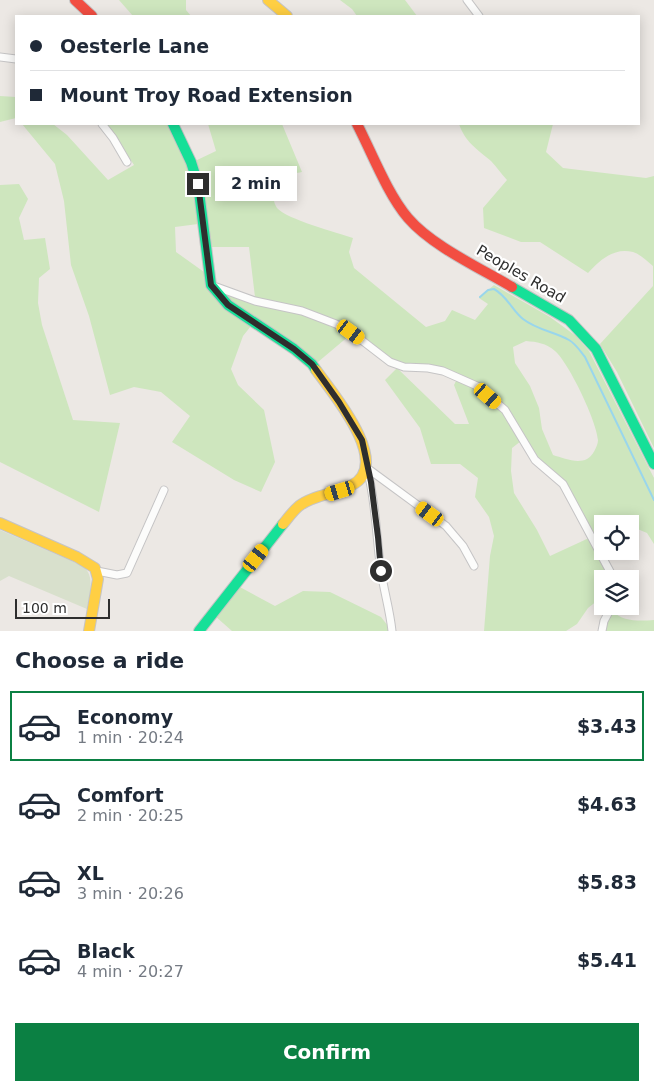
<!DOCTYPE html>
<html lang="en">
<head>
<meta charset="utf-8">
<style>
	:root { --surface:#fff; --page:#f6f6f7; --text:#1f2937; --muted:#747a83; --line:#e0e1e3; --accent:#0b8043 }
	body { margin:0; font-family:"DejaVu Sans",sans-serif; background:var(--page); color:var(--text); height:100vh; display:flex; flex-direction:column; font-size:19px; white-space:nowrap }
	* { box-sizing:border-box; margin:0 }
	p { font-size:16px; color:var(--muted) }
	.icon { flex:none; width:28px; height:28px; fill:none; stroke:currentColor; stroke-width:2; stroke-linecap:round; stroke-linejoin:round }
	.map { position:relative; height:631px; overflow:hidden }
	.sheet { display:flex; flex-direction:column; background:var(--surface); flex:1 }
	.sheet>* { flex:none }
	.top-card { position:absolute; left:15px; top:15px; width:625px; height:110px; border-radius:0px; box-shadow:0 2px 12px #0003; display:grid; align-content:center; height:110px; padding:0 15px; background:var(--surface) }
	.buttons { position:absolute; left:594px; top:515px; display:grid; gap:10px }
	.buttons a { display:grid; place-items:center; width:45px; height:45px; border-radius:0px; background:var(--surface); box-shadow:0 2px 12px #0003; font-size:25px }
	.scale { position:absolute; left:15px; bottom:12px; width:95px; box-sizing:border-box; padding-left:5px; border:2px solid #2e2e2e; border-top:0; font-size:14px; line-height:18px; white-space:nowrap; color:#2e2e2e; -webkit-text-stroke:4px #fff; paint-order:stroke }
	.end { position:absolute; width:22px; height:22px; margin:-11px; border:6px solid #2e2e2e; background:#fff; box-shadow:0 0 0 2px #fff }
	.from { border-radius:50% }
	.bubble { position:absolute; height:35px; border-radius:0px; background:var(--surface); box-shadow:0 2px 12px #0003; font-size:16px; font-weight:600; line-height:35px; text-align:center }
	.car { position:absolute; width:15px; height:30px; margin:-15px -8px; border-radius:6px; box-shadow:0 0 4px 1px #0007; background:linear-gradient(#f5c518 24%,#345 0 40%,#f5c518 0 76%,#345 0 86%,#f5c518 0) }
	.top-card b { display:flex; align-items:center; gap:18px; height:48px; font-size:19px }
	.top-card b+b { border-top:1px solid var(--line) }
	.top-card i { width:12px; height:12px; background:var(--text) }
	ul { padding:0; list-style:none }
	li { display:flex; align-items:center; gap:15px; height:70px; margin:0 10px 8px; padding:0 5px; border:2px solid transparent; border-radius:0px }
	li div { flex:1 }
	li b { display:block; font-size:19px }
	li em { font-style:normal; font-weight:600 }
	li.active { border-color:var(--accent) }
	li>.icon { width:45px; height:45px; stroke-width:1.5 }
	h2 { padding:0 15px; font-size:22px; line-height:60px }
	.action { display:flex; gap:10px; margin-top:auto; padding:10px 15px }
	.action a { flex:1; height:58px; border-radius:0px; background:var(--accent); color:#fff; font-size:20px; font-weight:600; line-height:58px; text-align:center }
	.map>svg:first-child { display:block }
	.green { fill:#cee6be; fill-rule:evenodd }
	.cemetery { fill:#d8e0cc }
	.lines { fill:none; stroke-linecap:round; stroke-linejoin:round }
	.stream { stroke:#99d6ec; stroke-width:2 }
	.street-casing { stroke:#c5c4c5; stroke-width:9 }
	.fast-casing { stroke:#c5c4c5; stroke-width:12 }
	.slow-casing { stroke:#c5c4c5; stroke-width:12 }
	.jam-casing { stroke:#c5c4c5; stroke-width:12 }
	.street { stroke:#fcfcfb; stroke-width:7 }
	.fast { stroke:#16e098; stroke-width:10 }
	.slow { stroke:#ffcf43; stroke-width:10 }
	.jam { stroke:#f24e42; stroke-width:10 }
	.route { stroke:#2e2e2e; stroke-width:6 }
	.labels { text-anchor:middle; stroke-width:4.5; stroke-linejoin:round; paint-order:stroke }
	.street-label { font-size:15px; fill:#2e2e2e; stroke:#fff }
</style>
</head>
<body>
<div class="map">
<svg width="654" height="631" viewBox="0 0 654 631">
	<rect width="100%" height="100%" fill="#ece8e4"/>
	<g class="green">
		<polygon points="119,0 186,0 186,10 191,16 133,16"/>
		<polygon points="340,0 405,0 417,16 357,16 352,9"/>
		<polygon points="0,96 16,97 16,118 0,122"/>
		<path d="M22,124H53L67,135L108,180L134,165L107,124H169L193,175L198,224L175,227L176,252L204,272C206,299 231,312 251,326L243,336L231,369L238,385L264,410L275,462L261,492L234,480L172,442L190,416L161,392L134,387L110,395L89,316L71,265L64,201L55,164Z"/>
		<path d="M208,124H282L302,172C291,174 278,177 275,189C273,196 273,202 277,208C286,219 338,233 353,238L349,252L354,268L426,327L445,321L452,310L475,320L488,304L479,298L494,285L550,317L576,336L589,351L654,478V544L647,533L635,528L630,530V524H602V546L600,548L564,482L540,461L509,411L504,404L477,384L462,375L433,365L404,364L395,362L347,326L306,309L255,297L249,247H209L203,184L195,161L216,151ZM526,341C537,342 546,343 555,351C569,363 597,422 598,440C598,446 592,457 587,459C577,464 563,458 553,455L542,429L539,408L530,386L515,363L513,347Z"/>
		<path d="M459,124H553L546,152L563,168L646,178L654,176V448L617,372L600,344L653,286V266C648,262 640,254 633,252C614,247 600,260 588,273L540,242H521L484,228L483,208L507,180C501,174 497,167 491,161C477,149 465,142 459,124Z"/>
		<polygon points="19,184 28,199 19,218 24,240 45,238 50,269 39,278 38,303 42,325 73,420 120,423 99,512 0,462 0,185"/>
		<path d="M220,291C246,303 273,307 299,314C317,318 334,326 350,335L318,362L297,345L230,302Z"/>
		<path d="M397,368L455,424H469L454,385L457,379C476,388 495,400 507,417C513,424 517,433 521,441L512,448L511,471L514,493L537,530L550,556L589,538L612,579H602V597L588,608L577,624L566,631H484L490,556L494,536L489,517L475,497L478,478L460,464H431L420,428L385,380Z"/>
		<polygon points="238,586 275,606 303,591 330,592 381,617 388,626 389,631 232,631 215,616"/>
		<path d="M613,611C622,622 640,621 654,620V631H605V626Z"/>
	</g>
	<path class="cemetery" d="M0,530L83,566C96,577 89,595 87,609L9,576L0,581Z"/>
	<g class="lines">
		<path class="stream" d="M480,297L488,290L494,289C507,296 512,310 523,319C537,330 555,332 569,340C576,344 580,351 585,357L654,500"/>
		<defs>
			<g id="street">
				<polyline points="467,0 479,16"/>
				<polyline points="0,57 16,59"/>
				<polyline points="102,124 113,138 127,162"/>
				<polyline points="211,285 255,301 302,311 336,324 351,332 390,362 404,367 428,368 443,371 477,386 505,410 535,460 563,484 614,579"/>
				<path d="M367,468C376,501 376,536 381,571C384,591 390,611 392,631"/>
				<polyline points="367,468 446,526 463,546 474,566"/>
				<polyline points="97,571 117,575 127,573 164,490"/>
				<polyline points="602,631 604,621 612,606"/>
			</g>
			<g id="fast">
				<polyline points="173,124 191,162 198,184 211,285 228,305 294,349 312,364 316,370"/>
				<polyline points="512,287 569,320 596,349 654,464"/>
				<polyline points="199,631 283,524"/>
			</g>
			<g id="slow">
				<polyline points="268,0 287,16"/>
				<polyline points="0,523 77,557 95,568 98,579 89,631"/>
				<path d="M283,524C288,518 293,511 299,506C313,495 336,494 352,485C393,464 332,392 316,370"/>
			</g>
			<g id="jam">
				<polyline points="75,0 92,16"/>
				<path d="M357,124C372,153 387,193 408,218C432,246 480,268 512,287"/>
			</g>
		</defs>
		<use href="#street" class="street-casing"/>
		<use href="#fast" class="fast-casing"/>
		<use href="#slow" class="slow-casing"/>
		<use href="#jam" class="jam-casing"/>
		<use href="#street" class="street"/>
		<use href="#fast" class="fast"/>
		<use href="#slow" class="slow"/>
		<use href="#jam" class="jam"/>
	</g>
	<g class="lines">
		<polyline class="route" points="198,184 211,285 228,305 294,349 312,364 339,402 362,440 371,482 378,537 381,571"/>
	</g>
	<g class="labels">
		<g class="street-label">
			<text transform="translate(521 274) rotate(30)" y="5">Peoples Road</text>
		</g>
	</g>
</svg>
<div class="buttons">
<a><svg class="icon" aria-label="locate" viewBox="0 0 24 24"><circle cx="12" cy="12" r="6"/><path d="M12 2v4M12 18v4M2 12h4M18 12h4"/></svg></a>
<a><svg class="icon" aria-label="layers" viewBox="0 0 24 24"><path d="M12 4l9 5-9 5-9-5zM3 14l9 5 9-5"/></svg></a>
</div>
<div class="scale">100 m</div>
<i class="end from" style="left:381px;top:571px"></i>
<i class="end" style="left:198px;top:184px"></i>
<div class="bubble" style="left:215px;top:166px;width:82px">2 min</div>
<i class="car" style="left:351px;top:332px;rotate:126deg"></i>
<i class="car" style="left:488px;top:396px;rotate:131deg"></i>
<i class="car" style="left:340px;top:491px;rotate:253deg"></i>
<i class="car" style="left:430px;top:514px;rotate:306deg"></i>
<i class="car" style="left:256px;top:558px;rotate:39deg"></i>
<div class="top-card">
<b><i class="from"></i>Oesterle Lane</b>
<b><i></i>Mount Troy Road Extension</b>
</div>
</div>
<section class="sheet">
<h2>Choose a ride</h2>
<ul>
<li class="active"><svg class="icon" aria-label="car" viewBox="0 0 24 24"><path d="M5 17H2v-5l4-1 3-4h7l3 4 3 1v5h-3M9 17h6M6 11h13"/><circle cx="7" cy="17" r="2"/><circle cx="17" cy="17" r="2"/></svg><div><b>Economy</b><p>1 min · 20:24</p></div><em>$3.43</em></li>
<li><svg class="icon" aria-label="car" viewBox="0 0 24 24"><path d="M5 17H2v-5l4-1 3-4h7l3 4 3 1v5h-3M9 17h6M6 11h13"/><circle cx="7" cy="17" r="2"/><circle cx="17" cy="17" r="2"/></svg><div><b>Comfort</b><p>2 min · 20:25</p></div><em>$4.63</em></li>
<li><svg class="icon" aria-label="car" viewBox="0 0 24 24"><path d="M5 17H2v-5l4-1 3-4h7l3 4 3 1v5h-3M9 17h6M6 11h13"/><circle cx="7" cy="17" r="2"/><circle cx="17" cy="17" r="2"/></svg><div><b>XL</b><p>3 min · 20:26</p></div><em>$5.83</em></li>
<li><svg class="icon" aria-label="car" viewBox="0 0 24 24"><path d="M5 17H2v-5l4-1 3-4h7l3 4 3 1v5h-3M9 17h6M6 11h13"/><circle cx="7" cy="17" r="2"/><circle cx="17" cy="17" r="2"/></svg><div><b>Black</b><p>4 min · 20:27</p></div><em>$5.41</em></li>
</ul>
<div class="action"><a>Confirm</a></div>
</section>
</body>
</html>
